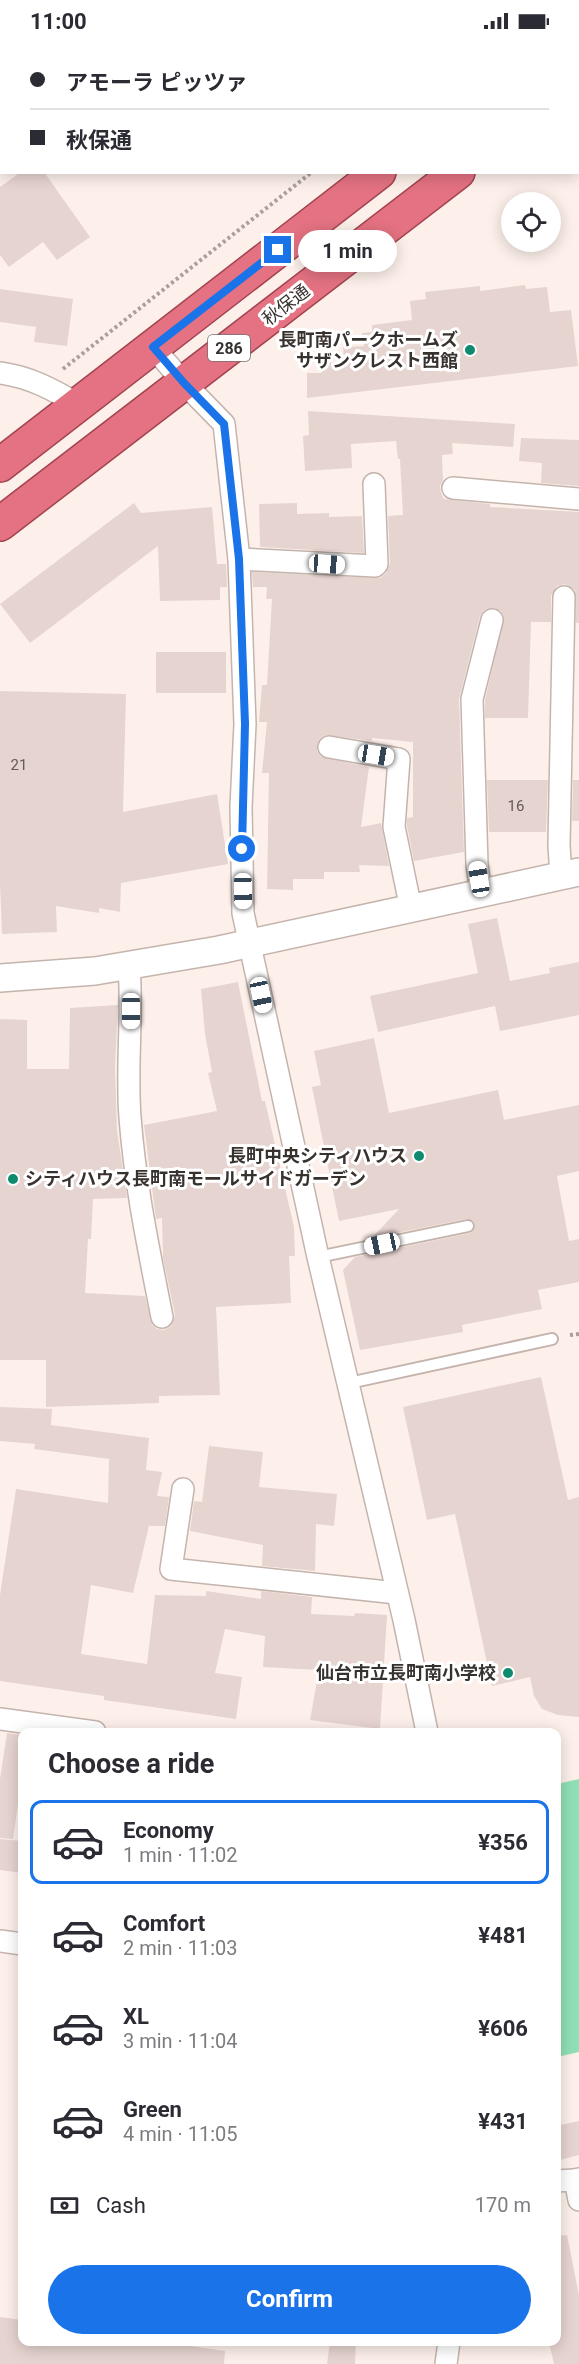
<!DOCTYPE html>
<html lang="en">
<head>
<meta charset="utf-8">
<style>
	:root { --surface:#fff; --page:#f2f2f3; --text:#2b2b33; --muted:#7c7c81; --line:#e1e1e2; --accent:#1a73e8 }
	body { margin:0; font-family:Roboto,"Noto Sans JP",sans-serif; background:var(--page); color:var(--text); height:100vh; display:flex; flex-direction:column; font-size:22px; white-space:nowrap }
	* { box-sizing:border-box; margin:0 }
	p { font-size:20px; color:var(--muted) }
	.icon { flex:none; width:33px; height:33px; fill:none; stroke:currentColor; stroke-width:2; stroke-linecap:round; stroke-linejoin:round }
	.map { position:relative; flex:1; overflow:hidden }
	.drawer { position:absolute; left:18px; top:1686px; width:543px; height:618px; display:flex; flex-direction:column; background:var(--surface); border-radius:12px; box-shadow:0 3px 15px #0003 }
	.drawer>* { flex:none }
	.banner { position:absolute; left:0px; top:0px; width:579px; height:132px; box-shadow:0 3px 15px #0003; display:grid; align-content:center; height:132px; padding:0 30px; background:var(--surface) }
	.tools { position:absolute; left:501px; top:150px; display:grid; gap:12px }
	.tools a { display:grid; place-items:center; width:60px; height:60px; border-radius:50%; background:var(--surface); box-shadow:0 3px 15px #0003; font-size:30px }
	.end { position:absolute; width:27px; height:27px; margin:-14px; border:8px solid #1a73e8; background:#fff; box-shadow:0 0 0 3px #fff }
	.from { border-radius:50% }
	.bubble { position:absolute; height:42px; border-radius:21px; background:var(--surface); box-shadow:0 3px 15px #0003; font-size:20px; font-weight:700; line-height:42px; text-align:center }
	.car { position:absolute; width:18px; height:36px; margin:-18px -9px; border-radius:8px; box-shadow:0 0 4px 2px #0007; background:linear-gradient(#fff 24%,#345 0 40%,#fff 0 76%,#345 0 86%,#fff 0) }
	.banner b { display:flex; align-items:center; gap:21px; height:57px; font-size:22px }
	.banner b+b { border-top:2px solid var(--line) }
	.banner i { width:15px; height:15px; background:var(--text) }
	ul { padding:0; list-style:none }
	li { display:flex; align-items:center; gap:18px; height:84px; margin:0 12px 9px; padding:0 18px; border:3px solid transparent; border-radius:12px }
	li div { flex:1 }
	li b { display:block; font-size:22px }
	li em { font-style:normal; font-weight:700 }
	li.on { border-color:var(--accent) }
	li>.icon { width:54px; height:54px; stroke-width:1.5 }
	h2 { padding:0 30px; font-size:27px; line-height:72px }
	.pay { display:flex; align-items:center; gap:15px; height:66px; padding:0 30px; font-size:22px }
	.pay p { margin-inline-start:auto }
	.primary-button { display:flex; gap:12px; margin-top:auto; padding:12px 30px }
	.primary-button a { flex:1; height:69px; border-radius:36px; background:var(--accent); color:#fff; font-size:24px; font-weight:700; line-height:69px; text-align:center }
	.status { display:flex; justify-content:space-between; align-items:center; height:42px; padding:0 30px; background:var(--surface); direction:ltr }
	.status svg { height:16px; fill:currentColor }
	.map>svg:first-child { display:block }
	.green { fill:#91dfb6 }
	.building { fill:#e6d4d0 }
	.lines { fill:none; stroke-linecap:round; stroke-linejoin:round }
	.service-casing { stroke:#c4b4ad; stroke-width:14 }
	.minor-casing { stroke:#c4b4ad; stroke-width:24 }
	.tertiary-casing { stroke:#c4b4ad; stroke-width:30 }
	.trunk-casing { stroke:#a34450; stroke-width:36 }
	.path { stroke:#aaa09b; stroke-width:4; stroke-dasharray:3 3; stroke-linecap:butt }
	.service { stroke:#fff; stroke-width:10 }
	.minor { stroke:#fff; stroke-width:21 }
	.tertiary { stroke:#fff; stroke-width:27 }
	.trunk { stroke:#e47282; stroke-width:33 }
	.route { stroke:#1a73e8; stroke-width:8 }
	.poi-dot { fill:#0e8a6e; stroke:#fff; stroke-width:2 }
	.labels { text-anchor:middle; stroke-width:6; stroke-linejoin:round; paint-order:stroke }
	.number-label { font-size:15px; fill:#645a57 }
	.shield { fill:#fff; stroke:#74706d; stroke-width:1.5 }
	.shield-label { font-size:16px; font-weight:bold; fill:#38322f }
	.street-label { font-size:18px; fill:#38322f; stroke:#fff }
	.poi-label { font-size:18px; font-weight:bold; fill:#38322f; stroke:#fff; text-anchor:end }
</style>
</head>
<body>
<div class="status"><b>11:00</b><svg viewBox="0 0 49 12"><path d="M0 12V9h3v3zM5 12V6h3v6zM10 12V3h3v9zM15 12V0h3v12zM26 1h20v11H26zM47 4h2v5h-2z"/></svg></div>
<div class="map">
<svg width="579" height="2322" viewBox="0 0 579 2322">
	<rect width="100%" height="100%" fill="#fdf0ea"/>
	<polygon class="green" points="579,1737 579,2010 557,2015 557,1742"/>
	<g class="building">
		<polygon points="21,130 44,130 90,195 57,218 43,200 9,225 0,213 0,145"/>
		<polygon points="525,243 526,247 547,245 550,270 571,268 578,324 307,356 307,331 321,331 320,321 344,320 343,305 364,304 362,291 372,290 372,283 412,278 410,259 426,257 425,250 480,244 480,249"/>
		<polygon points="0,247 73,257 67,304 34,300 36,285 0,280"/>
		<polygon points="308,369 515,382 513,405 452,401 453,412 442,413 443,438 440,444 441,451 444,457 490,462 490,465 579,470 579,581 576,581 575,548 565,542 557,544 551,554 551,580 531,580 528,676 485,676 485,658 504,575 501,569 495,566 483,569 480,574 459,657 464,810 414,819 407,784 407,776 413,775 413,700 372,696 372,699 325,693 320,696 317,702 317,709 321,715 369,725 361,785 381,781 389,824 359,823 360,830 324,830 324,837 293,837 293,848 267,847 269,731 262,731 267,680 259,680 262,643 267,643 272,557 266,557 267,545 253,545 252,530 380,536 386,531 390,522 388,474 403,473 400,417 398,417 396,399 351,402 352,426 305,429 303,394 309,393"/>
		<polygon points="521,396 579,398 579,444 541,441 542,421 519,419"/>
		<polygon points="134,461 141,471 212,465 217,522 226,522 227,545 220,545 220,558 160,559 158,504 30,601 0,562"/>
		<polygon points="297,461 297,472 329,471 329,475 362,474 364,511 260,505 259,462"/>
		<rect x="156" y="610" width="70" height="41"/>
		<polygon points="0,649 126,652 123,770 217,752 228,822 121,841 120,870 99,866 99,871 56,864 57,890 2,892 0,841"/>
		<polygon points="487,738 548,738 546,790 489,790"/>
		<polygon points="573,738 579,738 579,779 572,779"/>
		<polygon points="497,876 510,939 550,931 549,926 579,920 579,973 500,989 495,964 378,990 370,954 478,931 468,882"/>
		<polygon points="238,940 262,1059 265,1059 294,1185 295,1214 289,1214 291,1261 216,1265 220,1353 159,1354 159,1361 46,1365 46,1318 0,1318 0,977 27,978 27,1027 69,1027 70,966 118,963 115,1026 117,1088 127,1156 93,1157 91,1197 88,1197 85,1251 145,1254 152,1283 157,1287 164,1288 171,1284 175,1273 163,1216 162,1176 156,1177 144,1083 217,1069 208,1031 212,1030 205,992 201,947"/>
		<polygon points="374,996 389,1071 498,1048 504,1078 579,1063 579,1129 557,1134 569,1199 579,1197 579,1240 538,1248 542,1267 462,1283 463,1290 360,1308 343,1228 355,1215 470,1191 473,1189 475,1183 473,1179 466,1177 372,1196 399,1167 339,1179 312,1045 321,1043 314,1009"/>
		<polygon points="541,1335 568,1458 579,1455 579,1675 558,1673 542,1667 534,1654 530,1635 492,1644 455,1472 427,1478 403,1365"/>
		<polygon points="0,1365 52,1367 51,1383 149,1396 146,1428 162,1430 157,1454 169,1455 165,1484 149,1484 133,1551 91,1543 81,1612 147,1622 155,1553 206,1554 206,1549 261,1557 261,1549 312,1555 311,1572 354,1574 355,1571 387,1573 380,1687 310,1678 319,1628 263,1625 265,1594 225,1587 215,1631 242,1635 236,1677 104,1658 104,1654 0,1639 0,1553 16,1447 108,1461 109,1417 34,1407 35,1402 0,1399"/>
		<polygon points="209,1404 263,1410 259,1445 337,1452 334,1484 316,1482 315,1529 262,1524 263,1503 190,1489 194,1459 202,1460"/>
		<polygon points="7,1691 22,1693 22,1755 19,1755 13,1797 0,1796 0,1737"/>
		<polygon points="0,1797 22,1799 22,1831 0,1828"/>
		<polygon points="579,2079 579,2113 556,2119 556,2084"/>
		<polygon points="567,2193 579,2253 579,2322 554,2322 549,2300 556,2300 556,2194"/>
		<polygon points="0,2275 22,2278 22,2300 162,2300 225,2309 224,2322 0,2322"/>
		<polygon points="330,2300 356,2300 355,2322 327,2322"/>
	</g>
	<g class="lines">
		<defs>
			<g id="service">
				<polyline points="318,1215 468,1184"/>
				<polyline points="349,1341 552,1297"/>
			</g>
			<g id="minor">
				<polyline points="153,305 184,341 224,382 239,517 245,682 241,765 243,871 318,1215 404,1578 427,1690"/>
				<path d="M0,331C30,335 54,348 79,363"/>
				<polyline points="453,446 579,457"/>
				<polyline points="239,517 375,524 377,522 374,442"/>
				<polyline points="329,705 399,717 394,785 411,867"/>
				<polyline points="561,834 559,803 564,555"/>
				<polyline points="481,852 477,822 472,657 492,578"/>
				<path d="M129,924C133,974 126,1025 130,1075C135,1143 149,1209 162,1275"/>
				<polyline points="183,1447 171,1527 397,1551"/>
				<polyline points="0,1677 95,1690"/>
				<polyline points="0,1899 22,1902"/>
				<polyline points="579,2137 575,2138 579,2158"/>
				<polyline points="556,2139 575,2138"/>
				<polyline points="446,2322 449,2300"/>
			</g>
			<polyline id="tertiary" points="0,936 95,929 219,908 579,830"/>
			<g id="trunk">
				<polyline points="546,2 548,0"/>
				<polyline points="578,39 579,38"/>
				<polyline points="0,423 379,130"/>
				<polyline points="0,482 458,130"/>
			</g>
		</defs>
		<use href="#service" class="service-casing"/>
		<use href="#minor" class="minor-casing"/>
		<use href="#tertiary" class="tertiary-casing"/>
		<use href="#trunk" class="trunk-casing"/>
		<g class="path">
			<polyline points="310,0 310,2"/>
			<polyline points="474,2 476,0"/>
			<polyline points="63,327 312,130"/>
			<polyline points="570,1293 579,1292"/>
		</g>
		<use href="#service" class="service"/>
		<use href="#minor" class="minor"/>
		<use href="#tertiary" class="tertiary"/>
		<use href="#trunk" class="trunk"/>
	</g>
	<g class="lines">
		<polyline class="route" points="242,807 245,682 239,517 224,382 184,341 153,305 278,208"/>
	</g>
	<g class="poi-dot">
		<circle cx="470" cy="308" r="6"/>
		<circle cx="419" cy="1114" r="6"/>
		<circle cx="13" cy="1137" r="6"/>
		<circle cx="508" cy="1631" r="6"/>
	</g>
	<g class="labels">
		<g class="number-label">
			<text x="19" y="728">21</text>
			<text x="516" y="769">16</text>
		</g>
		<rect class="shield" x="208" y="293" width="42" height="26" rx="4.5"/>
		<g class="shield-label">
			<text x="229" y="312">286</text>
		</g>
		<g class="street-label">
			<text transform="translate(286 263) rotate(-38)" y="6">秋保通</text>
		</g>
		<g class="poi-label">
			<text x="458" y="304">長町南パークホームズ<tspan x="458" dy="21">サザンクレスト西館</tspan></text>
			<text x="407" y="1120">長町中央シティハウス</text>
			<text x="25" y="1143" text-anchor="start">シティハウス長町南モールサイドガーデン</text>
			<text x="496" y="1637">仙台市立長町南小学校</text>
		</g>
	</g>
</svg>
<div class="tools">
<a><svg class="icon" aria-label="locate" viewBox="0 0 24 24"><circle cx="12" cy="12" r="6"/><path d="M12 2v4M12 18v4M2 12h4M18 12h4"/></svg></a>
</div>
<i class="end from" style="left:242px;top:807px"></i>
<i class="end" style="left:278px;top:208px"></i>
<div class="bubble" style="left:298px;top:188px;width:99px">1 min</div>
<i class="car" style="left:327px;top:522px;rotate:94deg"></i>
<i class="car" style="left:376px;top:713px;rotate:99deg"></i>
<i class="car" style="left:479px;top:837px;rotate:351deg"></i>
<i class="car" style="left:243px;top:849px;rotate:179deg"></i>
<i class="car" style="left:261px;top:953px;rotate:168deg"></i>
<i class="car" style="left:131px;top:969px;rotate:180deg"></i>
<i class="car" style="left:382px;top:1202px;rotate:258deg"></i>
<div class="banner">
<b><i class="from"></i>アモーラ ピッツァ</b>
<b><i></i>秋保通</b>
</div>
<section class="drawer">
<h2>Choose a ride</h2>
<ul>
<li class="on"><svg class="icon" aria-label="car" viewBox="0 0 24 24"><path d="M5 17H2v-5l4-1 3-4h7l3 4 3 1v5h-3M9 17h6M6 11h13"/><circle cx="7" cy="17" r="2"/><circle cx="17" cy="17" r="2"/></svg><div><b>Economy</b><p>1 min · 11:02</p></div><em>¥356</em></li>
<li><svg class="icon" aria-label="car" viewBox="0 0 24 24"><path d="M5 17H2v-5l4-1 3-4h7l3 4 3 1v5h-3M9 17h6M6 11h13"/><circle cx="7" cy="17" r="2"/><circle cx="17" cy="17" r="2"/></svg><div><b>Comfort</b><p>2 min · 11:03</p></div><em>¥481</em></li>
<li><svg class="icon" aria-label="car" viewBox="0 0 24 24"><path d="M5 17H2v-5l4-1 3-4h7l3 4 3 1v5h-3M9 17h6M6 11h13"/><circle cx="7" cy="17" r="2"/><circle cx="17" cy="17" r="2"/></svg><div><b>XL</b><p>3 min · 11:04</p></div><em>¥606</em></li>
<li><svg class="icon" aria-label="car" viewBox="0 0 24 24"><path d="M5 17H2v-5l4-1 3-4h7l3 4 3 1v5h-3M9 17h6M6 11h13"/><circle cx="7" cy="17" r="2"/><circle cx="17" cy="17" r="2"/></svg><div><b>Green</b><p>4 min · 11:05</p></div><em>¥431</em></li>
</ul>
<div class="pay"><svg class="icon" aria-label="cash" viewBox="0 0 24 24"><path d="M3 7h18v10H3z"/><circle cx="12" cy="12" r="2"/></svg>Cash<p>170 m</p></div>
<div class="primary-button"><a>Confirm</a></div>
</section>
</div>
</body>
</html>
